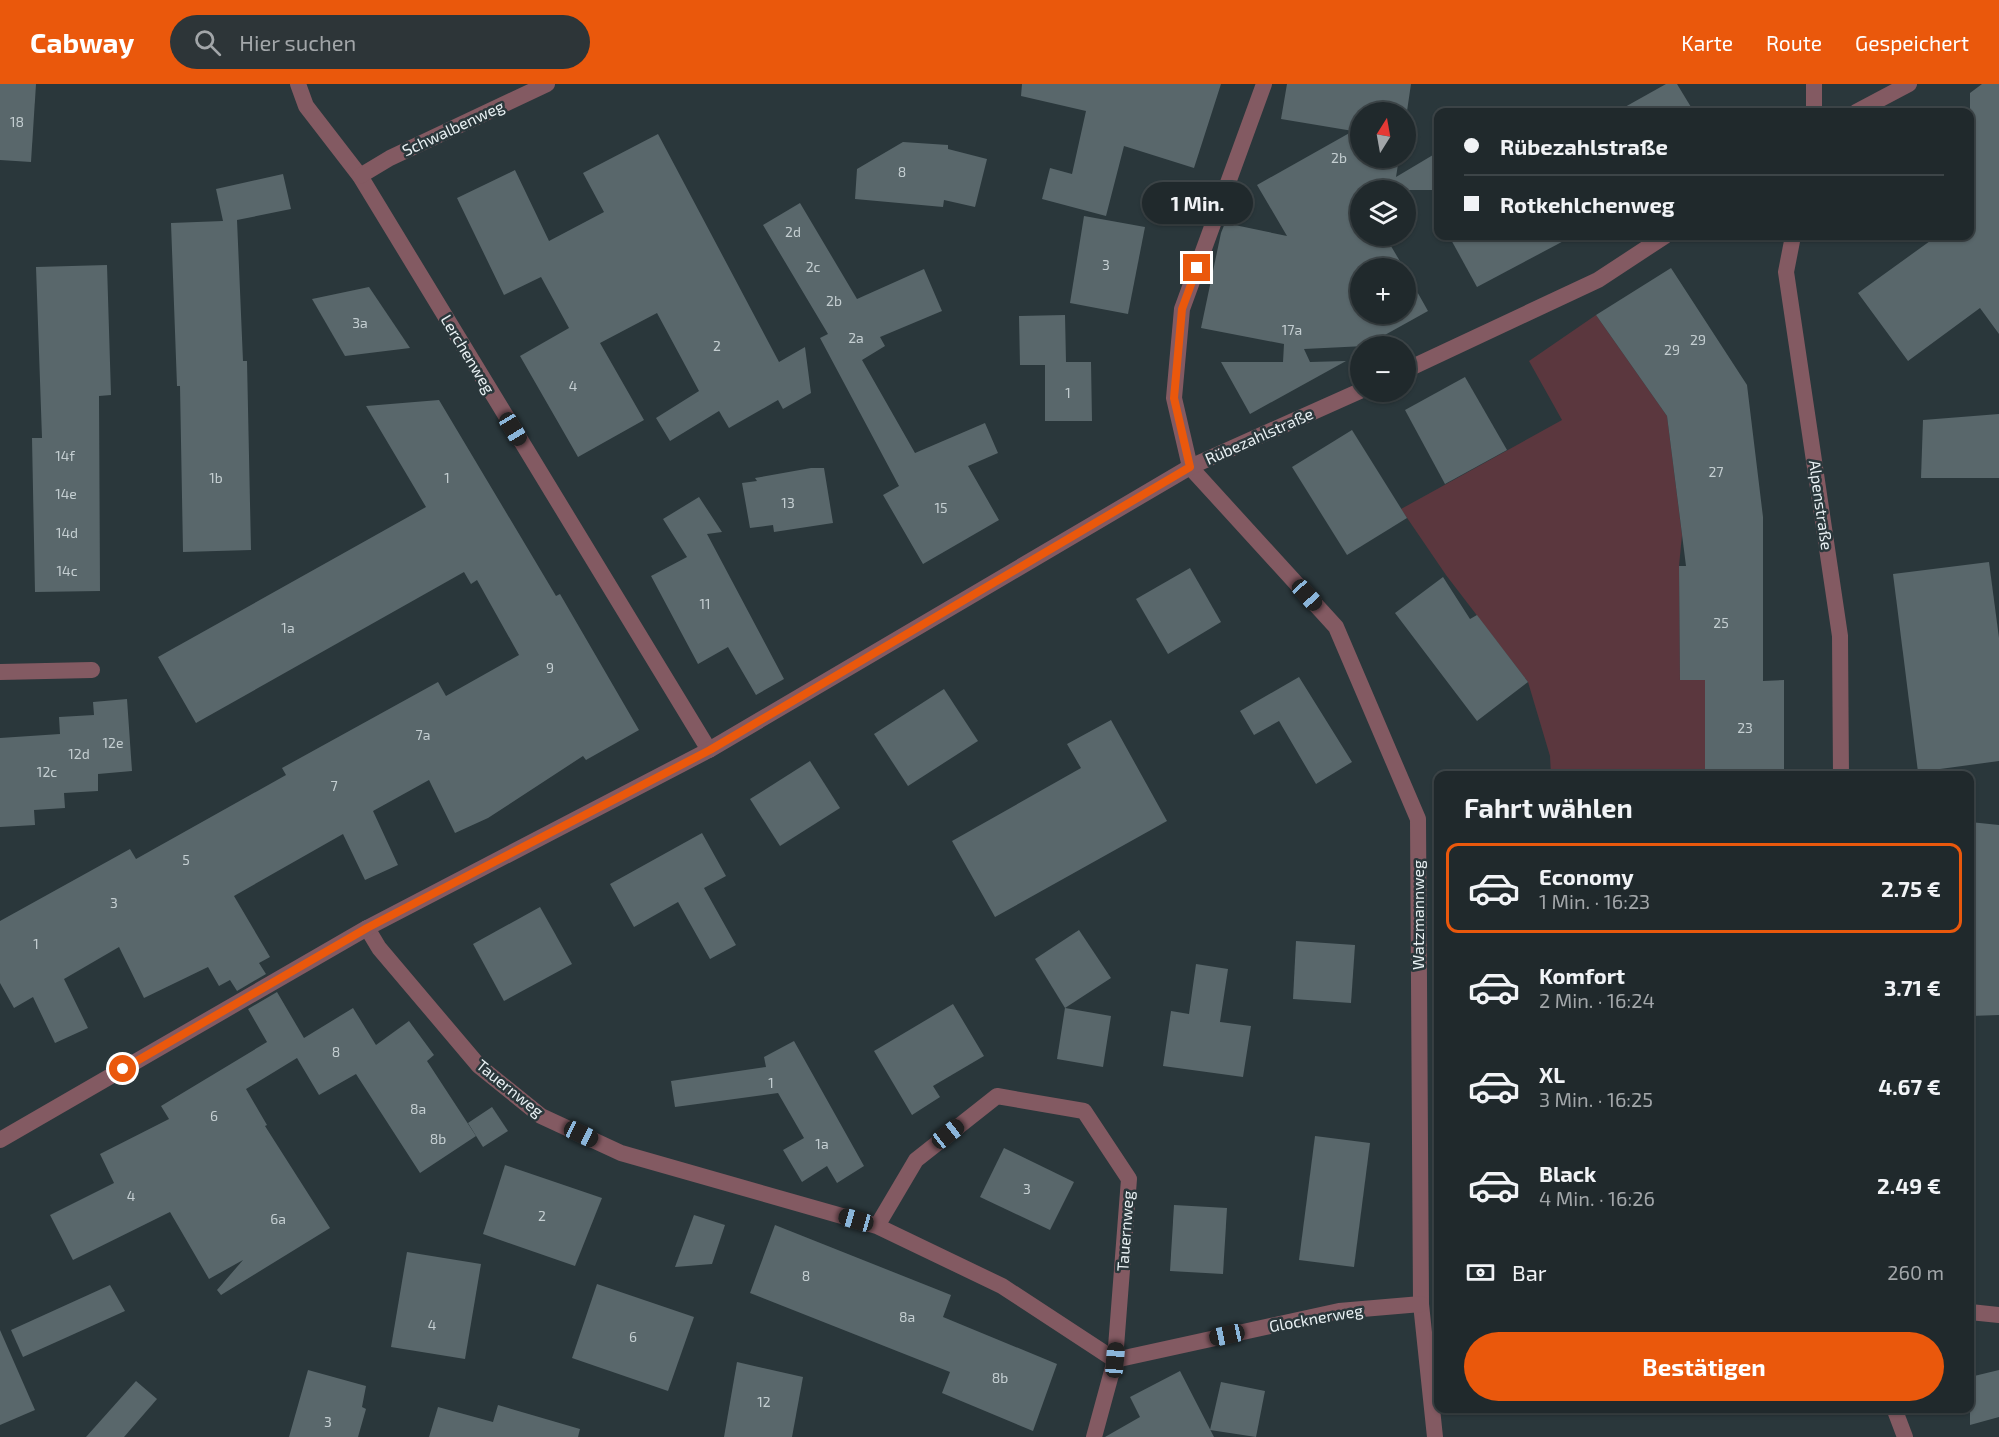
<!DOCTYPE html>
<html lang="de">
<head>
<meta charset="utf-8">
<style>
	:root { --surface:#20292c; --page:#2d3538; --text:#f1f3f6; --muted:#a2a6a9; --line:#3d4548; --accent:#ea580c }
	body { margin:0; font-family:"Exo 2",sans-serif; background:var(--page); color:var(--text); height:100vh; display:flex; flex-direction:column; font-size:22px; white-space:nowrap }
	* { box-sizing:border-box; margin:0 }
	p { font-size:20px; color:var(--muted) }
	.icon { flex:none; width:33px; height:33px; fill:none; stroke:currentColor; stroke-width:2; stroke-linecap:round; stroke-linejoin:round }
	.map { position:relative; flex:1; overflow:hidden }
	.panel { position:absolute; left:1434px; top:687px; width:540px; height:642px; display:flex; flex-direction:column; background:var(--surface); border-radius:12px; box-shadow:0 2px 4px #0004,0 0 0 2px var(--line) }
	.panel>* { flex:none }
	.top-card { position:absolute; left:1434px; top:24px; width:540px; height:132px; border-radius:12px; box-shadow:0 2px 4px #0004,0 0 0 2px var(--line); display:grid; align-content:center; height:132px; padding:0 30px; background:var(--surface) }
	.needle { width:39px; rotate:11deg }
	.fabs { position:absolute; left:1350px; top:18px; display:grid; gap:12px }
	.fabs a { display:grid; place-items:center; width:66px; height:66px; border-radius:50%; background:var(--surface); box-shadow:0 2px 4px #0004,0 0 0 2px var(--line); font-size:30px }
	.end { position:absolute; width:27px; height:27px; margin:-14px; border:8px solid #ea580c; background:#fff; box-shadow:0 0 0 3px #fff }
	.from { border-radius:50% }
	.bubble { position:absolute; height:42px; border-radius:21px; background:var(--surface); box-shadow:0 2px 4px #0004,0 0 0 2px var(--line); font-size:20px; font-weight:700; line-height:42px; text-align:center }
	.car { position:absolute; width:18px; height:36px; margin:-18px -9px; border-radius:8px; box-shadow:0 0 4px 2px #0007; background:linear-gradient(#222 24%,#8ab4d8 0 40%,#222 0 76%,#8ab4d8 0 86%,#222 0) }
	.top-card b { display:flex; align-items:center; gap:21px; height:57px; font-size:22px }
	.top-card b+b { border-top:2px solid var(--line) }
	.top-card i { width:15px; height:15px; background:var(--text) }
	ul { padding:0; list-style:none }
	li { display:flex; align-items:center; gap:18px; height:90px; margin:0 12px 9px; padding:0 18px; border:3px solid transparent; border-radius:12px }
	li div { flex:1 }
	li b { display:block; font-size:22px }
	li em { font-style:normal; font-weight:700 }
	li.active { border-color:var(--accent) }
	li>.icon { width:54px; height:54px; stroke-width:1.5 }
	h2 { padding:0 30px; font-size:27px; line-height:72px }
	.pay { display:flex; align-items:center; gap:15px; height:66px; padding:0 30px; font-size:22px }
	.pay p { margin-inline-start:auto }
	.button { display:flex; gap:12px; margin-top:auto; padding:12px 30px }
	.button a { flex:1; height:69px; border-radius:36px; background:var(--accent); color:#fff; font-size:24px; font-weight:700; line-height:69px; text-align:center }
	header { display:flex; align-items:center; gap:36px; box-sizing:border-box; height:84px; padding:0 30px; background:var(--accent); color:#fff }
	header strong { font-size:28px }
	nav { display:flex; gap:33px; margin-inline-start:auto; font-size:21px }
	.search { width:420px; height:54px; background:var(--page); display:flex; align-items:center; gap:15px; box-sizing:border-box; padding:0 21px; border-radius:33px; color:var(--muted); font-size:22px }
	.map>svg:first-child { display:block }
	.green { fill:#5b373e }
	.building { fill:#59676b }
	.lines { fill:none; stroke-linecap:round; stroke-linejoin:round }
	.minor { stroke:#835a62; stroke-width:16 }
	.route { stroke:#ea580c; stroke-width:8 }
	.labels { text-anchor:middle; stroke-width:5; stroke-linejoin:round; paint-order:stroke }
	.number-label { font-size:14px; fill:#c4ced1 }
	.street-label { font-size:16px; fill:#e8f0f3; stroke:#2a373b }
</style>
</head>
<body>
<header>
<strong>Cabway</strong>
<div class="search"><svg class="icon" aria-label="search" viewBox="0 0 24 24"><circle cx="10" cy="10" r="6"/><path d="M15 15l6 6"/></svg>Hier suchen</div>
<nav><a>Karte</a><a>Route</a><a>Gespeichert</a></nav>
</header>
<div class="map">
<svg width="1999" height="1353" viewBox="0 0 1999 1353">
	<rect width="100%" height="100%" fill="#2a373b"/>
	<polygon class="green" points="1596,231 1667,332 1682,451 1679,482 1680,596 1705,596 1705,691 1551,691 1550,672 1528,598 1446,491 1401,425 1562,336 1529,277"/>
	<g class="building">
		<polygon points="0,0 36,0 31,78 0,76"/>
		<polygon points="1022,0 1221,0 1194,84 1124,62 1106,132 1042,115 1050,84 1072,90 1086,27 1021,12"/>
		<polygon points="1287,0 1411,0 1406,34 1406,28 1360,28 1360,74 1399,74 1396,93 1438,68 1438,106 1359,106 1360,152 1385,152 1404,184 1360,184 1360,230 1406,230 1406,188 1428,227 1365,262 1304,265 1310,278 1346,277 1250,330 1221,278 1283,278 1284,260 1201,244 1221,149 1225,139 1287,152 1257,101 1353,47 1281,35"/>
		<polygon points="1666,0 1677,0 1694,28 1616,28"/>
		<polygon points="1982,0 1999,0 1999,250 1980,224 1908,277 1858,209 1937,152 1970,152 1970,9"/>
		<polygon points="658,50 779,278 805,263 811,309 783,325 778,316 729,344 719,327 670,357 656,334 699,307 657,229 600,259 644,336 578,373 520,272 569,244 541,193 504,211 457,114 515,86 549,157 604,128 583,89"/>
		<polygon points="903,58 948,61 948,65 987,75 975,123 944,116 943,123 855,115 857,85"/>
		<polygon points="283,90 291,125 237,136 243,277 247,277 251,466 183,468 180,302 177,302 171,139 223,137 216,105"/>
		<polygon points="800,119 857,215 924,185 942,227 880,253 885,262 862,276 915,369 985,339 998,369 968,382 999,436 923,480 883,411 899,402 820,254 828,250 763,141"/>
		<polygon points="1084,132 1145,143 1128,230 1070,219"/>
		<polygon points="1449,152 1573,152 1477,203"/>
		<polygon points="107,181 111,311 99,312 100,507 35,508 32,354 42,354 36,183"/>
		<polygon points="1671,184 1747,301 1763,433 1763,597 1784,596 1784,692 1705,692 1705,596 1680,596 1679,482 1686,482 1667,332 1596,231"/>
		<polygon points="369,203 410,264 345,272 312,215"/>
		<polygon points="1065,231 1066,278 1091,278 1092,337 1045,337 1045,281 1020,281 1019,232"/>
		<polygon points="1465,293 1507,366 1445,400 1405,326"/>
		<polygon points="439,316 556,512 560,510 639,646 586,676 583,672 488,734 455,749 429,696 373,727 398,781 365,796 343,750 234,812 270,873 259,879 266,890 237,907 230,896 219,902 208,883 144,914 119,863 64,895 88,944 55,959 33,913 14,924 0,899 0,837 130,765 136,775 286,691 282,684 438,598 446,612 519,571 477,496 471,500 464,488 196,639 158,573 426,423 366,322"/>
		<polygon points="1999,330 1999,394 1921,394 1923,336"/>
		<polygon points="1352,346 1407,434 1347,471 1292,383"/>
		<polygon points="811,384 824,384 833,439 774,448 773,441 750,444 742,399 757,397 755,394"/>
		<polygon points="699,413 722,448 707,450 784,595 756,611 728,563 698,580 651,492 687,473 663,435"/>
		<polygon points="1989,478 1999,554 1999,677 1918,688 1893,490"/>
		<polygon points="1190,484 1221,538 1168,570 1136,515"/>
		<polygon points="1443,493 1470,535 1477,531 1528,598 1477,637 1395,529"/>
		<polygon points="1299,593 1352,678 1316,700 1279,637 1254,651 1240,627"/>
		<polygon points="944,605 978,657 908,702 874,650"/>
		<polygon points="127,615 132,687 98,690 98,707 64,709 65,724 34,726 35,741 0,743 0,654 60,650 59,633 94,631 93,618"/>
		<polygon points="1111,636 1167,737 995,833 952,757 1081,684 1067,660"/>
		<polygon points="810,677 840,724 780,762 750,715"/>
		<polygon points="1970,738 1999,741 1999,931 1970,932"/>
		<polygon points="702,749 726,792 704,804 736,861 710,875 678,818 634,843 610,800"/>
		<polygon points="540,823 572,880 504,917 473,860"/>
		<polygon points="1079,846 1111,894 1065,924 1035,875"/>
		<polygon points="1296,857 1355,861 1351,919 1293,915"/>
		<polygon points="1196,880 1228,885 1220,938 1251,942 1243,993 1163,982 1171,927 1189,930"/>
		<polygon points="277,908 304,954 353,924 376,961 409,937 434,971 427,977 476,1052 420,1089 356,990 319,1011 297,974 246,1005 267,1041 265,1042 330,1144 221,1211 217,1206 243,1176 209,1195 170,1128 73,1176 50,1131 114,1099 100,1070 169,1035 161,1022 267,958 248,925"/>
		<polygon points="953,920 984,972 933,1002 940,1013 912,1031 874,967"/>
		<polygon points="1065,924 1111,932 1103,983 1057,975"/>
		<polygon points="794,957 864,1082 837,1099 827,1082 802,1098 783,1066 804,1054 778,1009 675,1023 671,997 766,983 764,973"/>
		<polygon points="492,1023 508,1047 483,1063 468,1039"/>
		<polygon points="1315,1052 1370,1059 1354,1183 1299,1176"/>
		<polygon points="1004,1064 1074,1098 1050,1146 980,1113"/>
		<polygon points="505,1081 602,1114 575,1182 483,1150"/>
		<polygon points="1174,1121 1227,1124 1223,1190 1170,1187"/>
		<polygon points="694,1131 725,1141 712,1180 675,1183"/>
		<polygon points="775,1141 951,1211 943,1233 1057,1280 1033,1347 942,1309 950,1288 750,1209"/>
		<polygon points="407,1168 481,1180 465,1275 391,1263"/>
		<polygon points="597,1200 694,1233 668,1307 572,1274"/>
		<polygon points="110,1201 125,1227 23,1273 11,1246"/>
		<polygon points="0,1246 35,1326 0,1341"/>
		<polygon points="737,1278 803,1293 792,1353 724,1353"/>
		<polygon points="308,1286 366,1302 362,1323 366,1325 358,1353 289,1353"/>
		<polygon points="1999,1286 1999,1333 1970,1341 1970,1293"/>
		<polygon points="1180,1287 1214,1353 1105,1353 1140,1333 1130,1313"/>
		<polygon points="136,1297 157,1315 124,1353 86,1353"/>
		<polygon points="1221,1298 1265,1307 1256,1353 1210,1346"/>
		<polygon points="498,1321 580,1345 578,1353 429,1353 438,1323 493,1338"/>
	</g>
	<g class="lines">
		<g class="minor">
			<polyline points="298,0 306,22 360,92 709,666"/>
			<polyline points="1264,0 1182,225 1174,314 1190,383 1336,543 1418,735 1421,1220 1435,1353"/>
			<polyline points="1814,0 1814,28"/>
			<polyline points="1856,28 1909,0"/>
			<polyline points="360,92 390,74 547,0"/>
			<polyline points="1793,152 1786,188 1840,552 1841,692"/>
			<polyline points="1406,286 1598,196 1665,152"/>
			<polyline points="0,588 92,586"/>
			<polyline points="367,844 379,864 479,982 541,1032 621,1069 877,1142 1002,1202 1115,1276 1129,1095 1084,1027 997,1012 916,1076 877,1142"/>
			<polyline points="0,1056 367,844 709,666 1190,383 1360,307"/>
			<polyline points="1970,1228 1999,1231"/>
			<polyline points="1894,1324 1905,1353"/>
			<polyline points="1094,1353 1115,1276 1339,1227 1421,1220"/>
		</g>
	</g>
	<g class="lines">
		<polyline class="route" points="123,985 367,844 710,666 1190,383 1174,314 1182,225 1197,184"/>
	</g>
	<g class="labels">
		<g class="number-label">
			<text x="17" y="43">18</text>
			<text x="1339" y="79">2b</text>
			<text x="902" y="93">8</text>
			<text x="793" y="153">2d</text>
			<text x="1106" y="186">3</text>
			<text x="813" y="188">2c</text>
			<text x="834" y="222">2b</text>
			<text x="360" y="244">3a</text>
			<text x="1292" y="251">17a</text>
			<text x="856" y="259">2a</text>
			<text x="1698" y="261">29</text>
			<text x="717" y="267">2</text>
			<text x="1672" y="271">29</text>
			<text x="573" y="307">4</text>
			<text x="1068" y="314">1</text>
			<text x="65" y="377">14f</text>
			<text x="1716" y="393">27</text>
			<text x="216" y="399">1b</text>
			<text x="447" y="399">1</text>
			<text x="66" y="415">14e</text>
			<text x="788" y="424">13</text>
			<text x="941" y="429">15</text>
			<text x="67" y="454">14d</text>
			<text x="67" y="492">14c</text>
			<text x="705" y="525">11</text>
			<text x="1721" y="544">25</text>
			<text x="288" y="549">1a</text>
			<text x="550" y="589">9</text>
			<text x="1745" y="649">23</text>
			<text x="423" y="656">7a</text>
			<text x="113" y="664">12e</text>
			<text x="79" y="675">12d</text>
			<text x="47" y="693">12c</text>
			<text x="334" y="707">7</text>
			<text x="186" y="781">5</text>
			<text x="114" y="824">3</text>
			<text x="36" y="865">1</text>
			<text x="336" y="973">8</text>
			<text x="771" y="1004">1</text>
			<text x="418" y="1030">8a</text>
			<text x="214" y="1037">6</text>
			<text x="438" y="1060">8b</text>
			<text x="822" y="1065">1a</text>
			<text x="1027" y="1110">3</text>
			<text x="131" y="1117">4</text>
			<text x="542" y="1137">2</text>
			<text x="278" y="1140">6a</text>
			<text x="806" y="1197">8</text>
			<text x="907" y="1238">8a</text>
			<text x="432" y="1246">4</text>
			<text x="633" y="1258">6</text>
			<text x="1000" y="1299">8b</text>
			<text x="764" y="1323">12</text>
			<text x="328" y="1343">3</text>
		</g>
		<g class="street-label">
			<text transform="translate(453 44) rotate(-25)" y="6">Schwalbenweg</text>
			<text transform="translate(468 270) rotate(59)" y="6">Lerchenweg</text>
			<text transform="translate(1259 352) rotate(-24)" y="6">Rübezahlstraße</text>
			<text transform="translate(1821 421) rotate(82)" y="6">Alpenstraße</text>
			<text transform="translate(1418 831) rotate(-90)" y="6">Watzmannweg</text>
			<text transform="translate(510 1004) rotate(39)" y="6">Tauernweg</text>
			<text transform="translate(1125 1147) rotate(-86)" y="6">Tauernweg</text>
			<text transform="translate(1316 1234) rotate(-10)" y="6">Glocknerweg</text>
		</g>
	</g>
</svg>
<div class="fabs">
<a><svg class="needle" viewBox="-14 -14 28 28"><path d="M0-13l5 13h-10z" fill="#e53935"/><path d="M0 13l5-13h-10z" fill="#a2a6a9"/></svg></a>
<a><svg class="icon" aria-label="layers" viewBox="0 0 24 24"><path d="M12 4l9 5-9 5-9-5zM3 14l9 5 9-5"/></svg></a>
<a>+</a>
<a>−</a>
</div>
<i class="end from" style="left:123px;top:985px"></i>
<i class="end" style="left:1197px;top:184px"></i>
<div class="bubble" style="left:1142px;top:98px;width:111px">1 Min.</div>
<i class="car" style="left:513px;top:345px;rotate:149deg"></i>
<i class="car" style="left:1307px;top:511px;rotate:138deg"></i>
<i class="car" style="left:581px;top:1050px;rotate:115deg"></i>
<i class="car" style="left:948px;top:1050px;rotate:52deg"></i>
<i class="car" style="left:856px;top:1136px;rotate:286deg"></i>
<i class="car" style="left:1227px;top:1251px;rotate:258deg"></i>
<i class="car" style="left:1115px;top:1276px;rotate:5deg"></i>
<div class="top-card">
<b><i class="from"></i>Rübezahlstraße</b>
<b><i></i>Rotkehlchenweg</b>
</div>
<section class="panel">
<h2>Fahrt wählen</h2>
<ul>
<li class="active"><svg class="icon" aria-label="car" viewBox="0 0 24 24"><path d="M5 17H2v-5l4-1 3-4h7l3 4 3 1v5h-3M9 17h6M6 11h13"/><circle cx="7" cy="17" r="2"/><circle cx="17" cy="17" r="2"/></svg><div><b>Economy</b><p>1 Min. · 16:23</p></div><em>2.75 €</em></li>
<li><svg class="icon" aria-label="car" viewBox="0 0 24 24"><path d="M5 17H2v-5l4-1 3-4h7l3 4 3 1v5h-3M9 17h6M6 11h13"/><circle cx="7" cy="17" r="2"/><circle cx="17" cy="17" r="2"/></svg><div><b>Komfort</b><p>2 Min. · 16:24</p></div><em>3.71 €</em></li>
<li><svg class="icon" aria-label="car" viewBox="0 0 24 24"><path d="M5 17H2v-5l4-1 3-4h7l3 4 3 1v5h-3M9 17h6M6 11h13"/><circle cx="7" cy="17" r="2"/><circle cx="17" cy="17" r="2"/></svg><div><b>XL</b><p>3 Min. · 16:25</p></div><em>4.67 €</em></li>
<li><svg class="icon" aria-label="car" viewBox="0 0 24 24"><path d="M5 17H2v-5l4-1 3-4h7l3 4 3 1v5h-3M9 17h6M6 11h13"/><circle cx="7" cy="17" r="2"/><circle cx="17" cy="17" r="2"/></svg><div><b>Black</b><p>4 Min. · 16:26</p></div><em>2.49 €</em></li>
</ul>
<div class="pay"><svg class="icon" aria-label="cash" viewBox="0 0 24 24"><path d="M3 7h18v10H3z"/><circle cx="12" cy="12" r="2"/></svg>Bar<p>260 m</p></div>
<div class="button"><a>Bestätigen</a></div>
</section>
</div>
</body>
</html>
